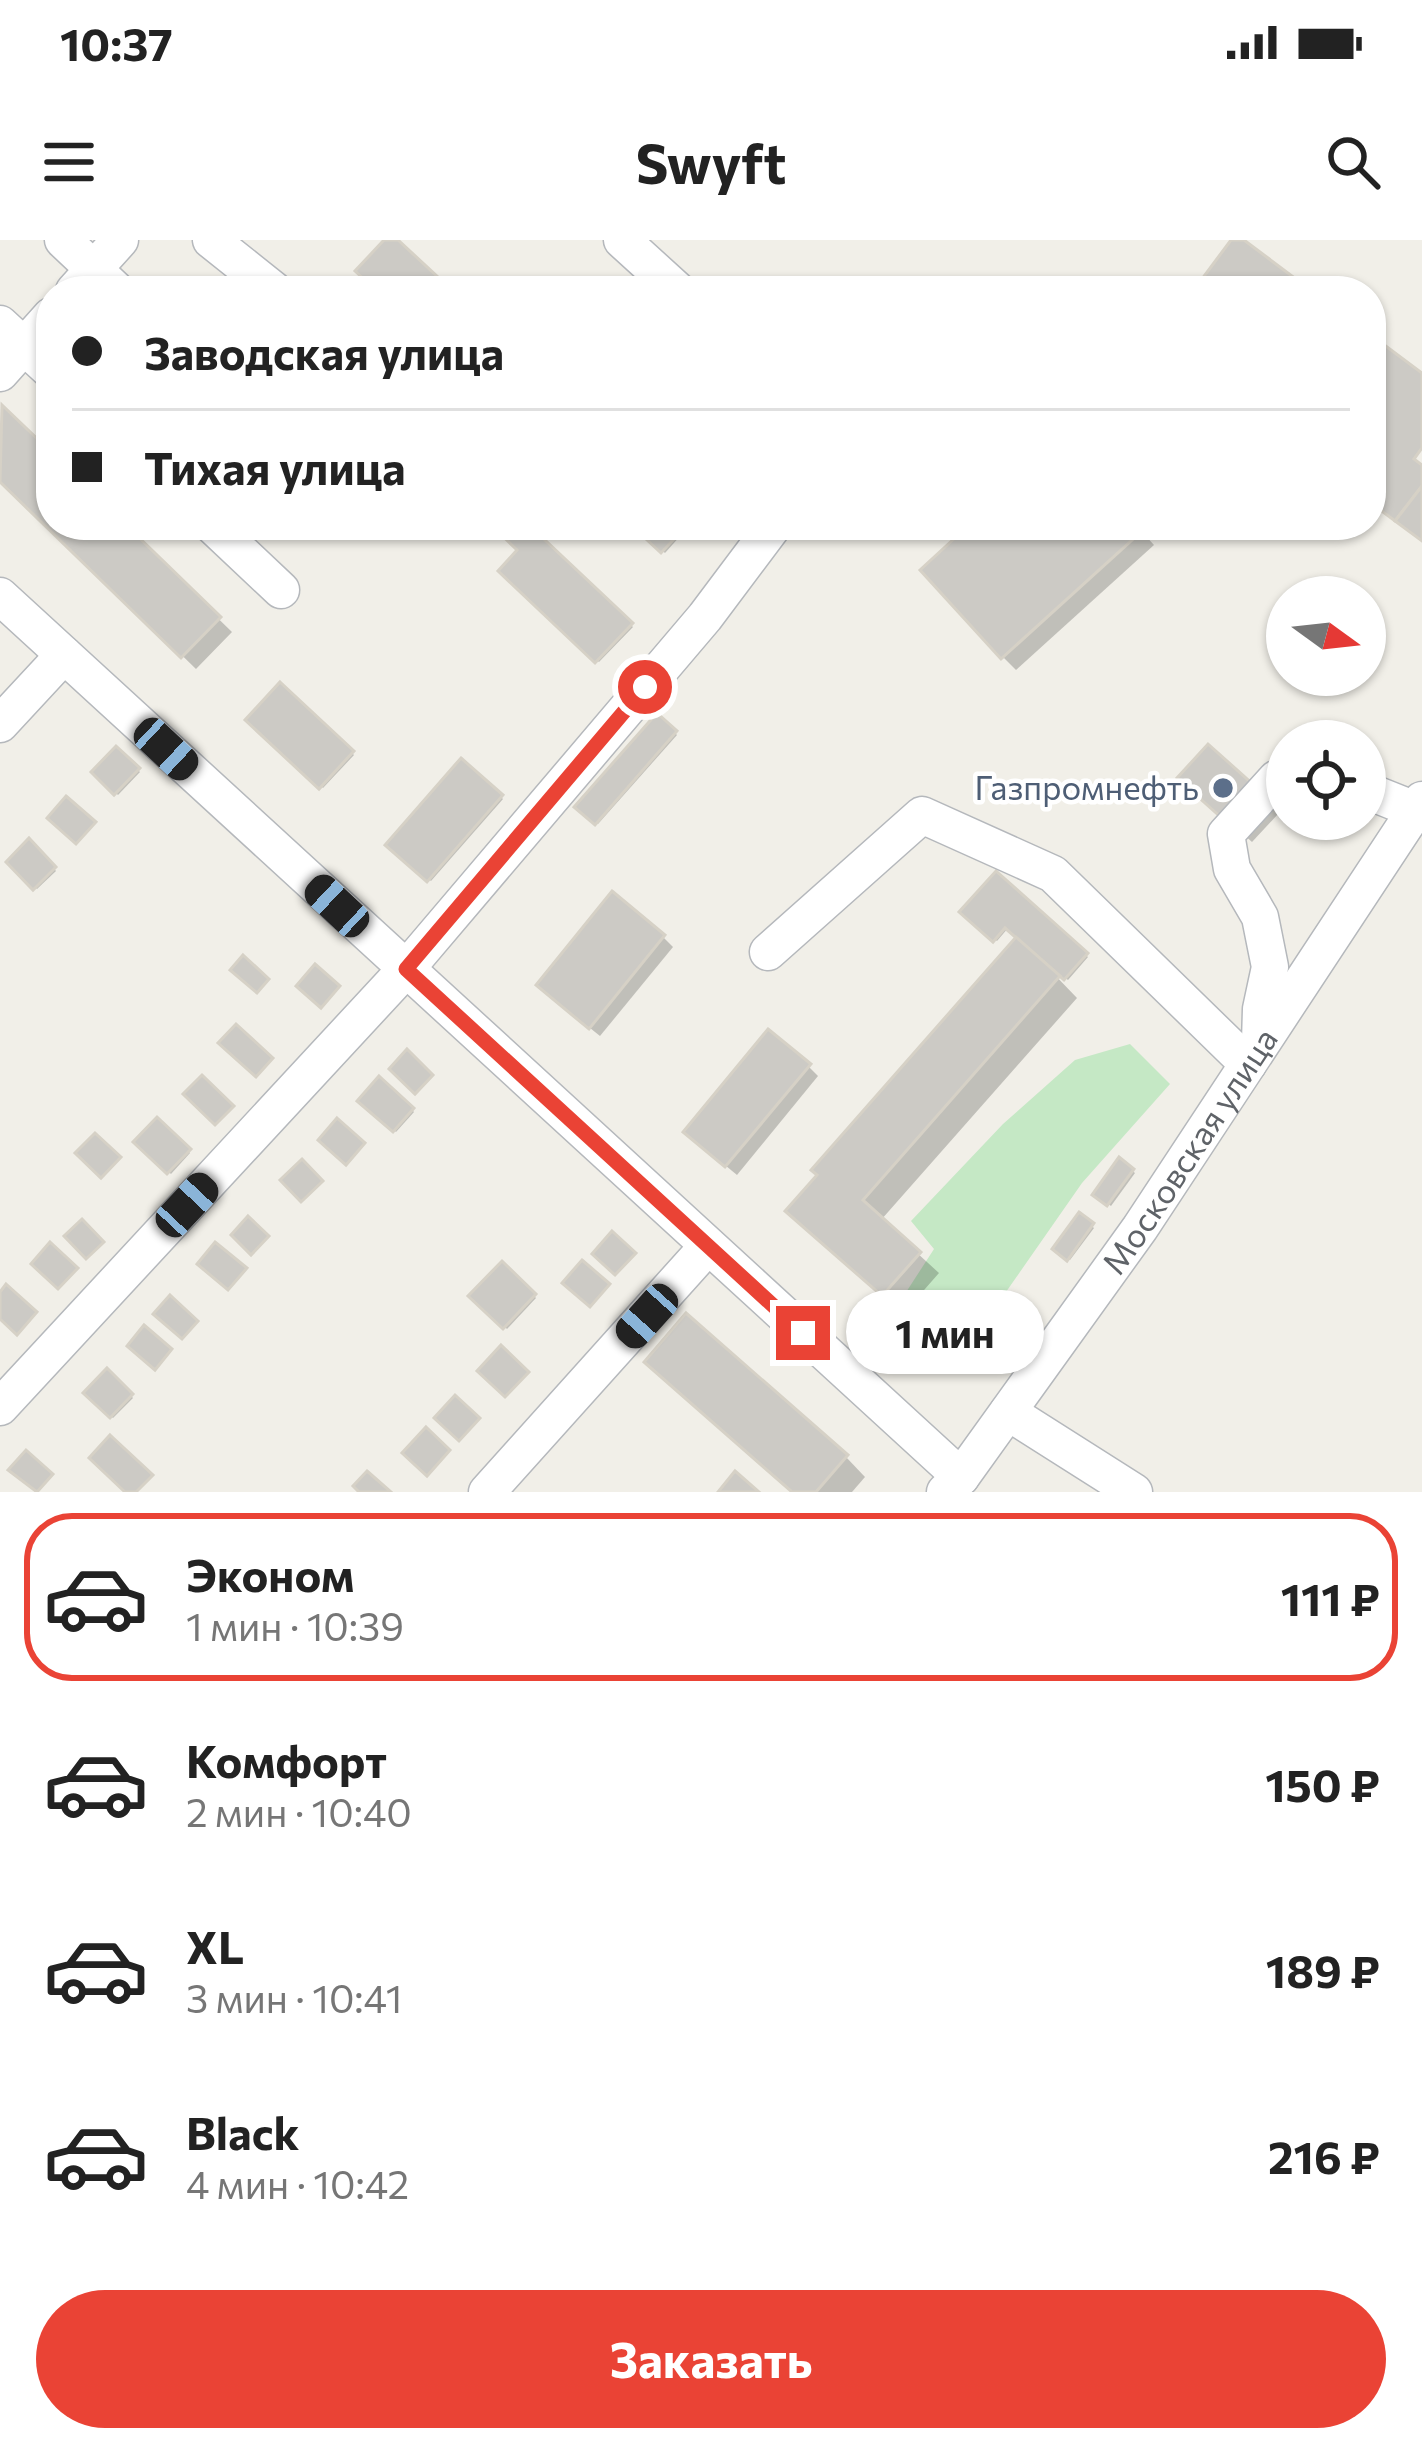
<!DOCTYPE html>
<html lang="ru">
<head>
<meta charset="utf-8">
<style>
	:root { --surface:#fff; --page:#f2f2f2; --text:#222; --muted:#767676; --line:#e0e0e0; --accent:#ea4335 }
	body { margin:0; font-family:Commissioner,sans-serif; background:var(--page); color:var(--text); height:100vh; display:flex; flex-direction:column; font-size:45px; white-space:nowrap }
	* { box-sizing:border-box; margin:0 }
	p { font-size:39px; color:var(--muted) }
	.icon { flex:none; width:66px; height:66px; fill:none; stroke:currentColor; stroke-width:2; stroke-linecap:round; stroke-linejoin:round }
	.map { position:relative; height:1252px; overflow:hidden }
	.details { display:flex; flex-direction:column; background:var(--surface); flex:1 }
	.details>* { flex:none }
	.banner { position:absolute; left:36px; top:36px; width:1350px; height:264px; border-radius:48px; box-shadow:0 3px 9px #0004; display:grid; align-content:center; height:264px; padding:0 36px; background:var(--surface) }
	.needle { width:78px; rotate:105deg }
	.fabs { position:absolute; left:1266px; top:336px; display:grid; gap:24px }
	.fabs a { display:grid; place-items:center; width:120px; height:120px; border-radius:50%; background:var(--surface); box-shadow:0 3px 9px #0004; font-size:60px }
	.end { position:absolute; width:54px; height:54px; margin:-27px; border:15px solid #ea4335; background:#fff; box-shadow:0 0 0 6px #fff }
	.from { border-radius:50% }
	.bubble { position:absolute; height:84px; border-radius:42px; background:var(--surface); box-shadow:0 3px 9px #0004; font-size:39px; font-weight:700; line-height:84px; text-align:center }
	.car { position:absolute; width:36px; height:72px; margin:-36px -18px; border-radius:15px; box-shadow:0 0 9px 3px #0007; background:linear-gradient(#222 24%,#8ab4d8 0 40%,#222 0 76%,#8ab4d8 0 86%,#222 0) }
	.banner b { display:flex; align-items:center; gap:42px; height:114px; font-size:45px }
	.banner b+b { border-top:3px solid var(--line) }
	.banner i { width:30px; height:30px; background:var(--text) }
	ul { padding:21px 0 0; list-style:none }
	li { display:flex; align-items:center; gap:36px; height:168px; margin:0 24px 18px; padding:0 12px; border:6px solid transparent; border-radius:48px }
	li div { flex:1 }
	li b { display:block; font-size:45px }
	li em { font-style:normal; font-weight:700 }
	li.selected { border-color:var(--accent) }
	li>.icon { width:108px; height:108px; stroke-width:1.5 }
	.action { display:flex; gap:24px; margin-top:auto; padding:24px 36px }
	.action a { flex:1; height:138px; border-radius:72px; background:var(--accent); color:#fff; font-size:48px; font-weight:700; line-height:138px; text-align:center }
	.status { display:flex; justify-content:space-between; align-items:center; height:84px; padding:0 60px; background:var(--surface); direction:ltr }
	.status svg { height:33px; fill:currentColor }
	header { display:flex; justify-content:space-between; align-items:center; height:156px; padding:0 36px; background:var(--surface); font-size:54px; font-weight:700 }
	.map>svg:first-child { display:block }
	.green { fill:#c5e8c5 }
	.shadow { fill:#0003 }
	.building { fill:#cccac5; stroke:#d6d1c6; stroke-width:3 }
	.lines { fill:none; stroke-linecap:round; stroke-linejoin:round }
	.minor-casing { stroke:#b5b8bc; stroke-width:39 }
	.minor { stroke:#fff; stroke-width:36 }
	.route { stroke:#ea4335; stroke-width:15 }
	.service-dot { fill:#5c6f8a; stroke:#fff; stroke-width:4.5 }
	.labels { text-anchor:middle; stroke-width:9; stroke-linejoin:round; paint-order:stroke }
	.service-label { font-size:33px; fill:#4e5e75; stroke:#fff; text-anchor:end }
	.street-label { font-size:33px; fill:#5f6368; stroke:#fff }
</style>
</head>
<body>
<div class="status"><b>10:37</b><svg viewBox="0 0 49 12"><path d="M0 12V9h3v3zM5 12V6h3v6zM10 12V3h3v9zM15 12V0h3v12zM26 1h20v11H26zM47 4h2v5h-2z"/></svg></div>
<header><svg class="icon" aria-label="menu" viewBox="0 0 24 24"><path d="M4 6h16M4 12h16M4 18h16"/></svg>Swyft<svg class="icon" aria-label="search" viewBox="0 0 24 24"><circle cx="10" cy="10" r="6"/><path d="M15 15l6 6"/></svg></header>
<div class="map">
<svg width="1422" height="1252" viewBox="0 0 1422 1252">
	<rect width="100%" height="100%" fill="#f1efe8"/>
	<polygon class="green" points="1130,804 1170,844 1082,943 983,1085 958,1096 901,1060 934,1009 911,981 1003,884 1075,820"/>
	<g class="shadow">
		<polygon points="2,169 51,216 51,285 122,285 232,392 196,429 0,238"/>
		<polygon points="495,285 525,285 633,387 599,422 502,331 521,310"/>
		<polygon points="635,285 690,285 665,313"/>
		<polygon points="973,285 1136,285 1154,305 1016,430 1003,417"/>
		<polygon points="280,446 354,515 323,548 249,480"/>
		<polygon points="658,477 677,495 598,584 578,566"/>
		<polygon points="1208,508 1279,573 1252,602 1181,538"/>
		<polygon points="116,510 140,532 118,555 95,532"/>
		<polygon points="461,522 503,559 431,641 389,604"/>
		<polygon points="29,603 56,631 37,649 10,622"/>
		<polygon points="996,635 1088,717 1068,740 1054,728 1051,731 1077,758 881,980 939,1033 903,1074 809,990 1020,697 1009,687 997,701 963,671"/>
		<polygon points="663,697 673,707 600,796 549,755"/>
		<polygon points="809,827 818,836 737,935 697,902"/>
		<polygon points="380,840 414,872 396,892 362,860"/>
		<polygon points="157,881 190,913 171,934 137,902"/>
		<polygon points="1119,921 1135,933 1111,966 1096,954"/>
		<polygon points="1079,976 1094,988 1070,1020 1056,1009"/>
		<polygon points="502,1025 536,1058 507,1089 473,1056"/>
		<polygon points="1017,1062 1034,1075 1000,1121 982,1108"/>
		<polygon points="107,1132 133,1158 113,1178 87,1153"/>
		<polygon points="667,1141 846,1217 865,1237 852,1252 793,1252"/>
	</g>
	<g class="building">
		<polygon points="384,0 398,0 453,51 377,51 355,31"/>
		<polygon points="1231,0 1244,0 1312,51 1193,51"/>
		<polygon points="1371,95 1422,133 1422,208 1414,219 1422,225 1422,246 1395,281 1371,263"/>
		<polygon points="2,165 51,212 51,285 126,285 221,377 181,418 0,242"/>
		<polygon points="1422,246 1422,301 1395,281"/>
		<polygon points="491,285 529,285 633,383 595,423 498,331 517,310"/>
		<polygon points="631,285 687,285 661,313"/>
		<polygon points="969,285 1139,285 1143,290 1001,419 920,330"/>
		<polygon points="280,442 354,511 319,549 245,480"/>
		<polygon points="657,473 677,491 595,585 574,567"/>
		<polygon points="1208,504 1275,564 1244,598 1177,538"/>
		<polygon points="116,506 140,528 114,555 91,532"/>
		<polygon points="461,518 503,555 427,642 385,605"/>
		<polygon points="66,556 96,582 76,604 47,578"/>
		<polygon points="29,598 56,627 33,650 6,622"/>
		<polygon points="996,631 1088,713 1064,740 1005,688 993,702 959,672"/>
		<polygon points="612,651 665,695 589,789 536,745"/>
		<polygon points="1016,697 1060,736 863,960 921,1012 882,1056 785,971 817,935 811,930"/>
		<polygon points="243,715 269,739 257,753 230,730"/>
		<polygon points="315,724 340,746 321,768 296,746"/>
		<polygon points="236,784 273,818 256,837 218,803"/>
		<polygon points="768,789 811,824 725,927 683,892"/>
		<polygon points="407,809 433,835 415,854 389,829"/>
		<polygon points="202,835 234,866 215,885 183,854"/>
		<polygon points="379,836 414,868 393,892 357,861"/>
		<polygon points="157,877 191,909 167,934 133,902"/>
		<polygon points="337,878 365,903 346,925 318,900"/>
		<polygon points="95,893 121,917 101,938 75,913"/>
		<polygon points="1119,917 1134,929 1107,966 1092,955"/>
		<polygon points="302,919 323,941 301,962 280,940"/>
		<polygon points="1079,972 1094,983 1067,1021 1052,1009"/>
		<polygon points="248,976 269,996 251,1015 231,995"/>
		<polygon points="82,979 104,1002 86,1019 64,996"/>
		<polygon points="612,991 636,1013 615,1035 592,1014"/>
		<polygon points="50,1002 78,1028 58,1049 31,1024"/>
		<polygon points="215,1002 247,1028 228,1050 197,1024"/>
		<polygon points="582,1020 610,1044 590,1067 562,1043"/>
		<polygon points="502,1021 536,1054 503,1089 468,1056"/>
		<polygon points="6,1044 37,1072 17,1095 0,1079 0,1052"/>
		<polygon points="170,1055 198,1081 182,1099 153,1074"/>
		<polygon points="1016,1057 1034,1071 997,1122 978,1108"/>
		<polygon points="686,1073 848,1215 816,1252 792,1252 644,1122"/>
		<polygon points="144,1085 172,1109 155,1130 127,1106"/>
		<polygon points="501,1105 529,1132 505,1157 477,1131"/>
		<polygon points="107,1128 133,1154 110,1178 83,1153"/>
		<polygon points="455,1155 480,1178 459,1201 434,1178"/>
		<polygon points="426,1187 450,1210 427,1236 402,1213"/>
		<polygon points="110,1195 153,1235 136,1252 125,1252 89,1218"/>
		<polygon points="26,1210 53,1234 37,1252 8,1230"/>
		<polygon points="367,1231 391,1252 359,1252 353,1246"/>
		<polygon points="735,1231 759,1252 718,1252"/>
	</g>
	<g class="lines">
		<defs>
			<g id="minor">
				<polyline points="63,0 117,51"/>
				<polyline points="211,0 275,51"/>
				<polyline points="622,0 678,51"/>
				<polyline points="74,51 120,0"/>
				<polyline points="0,84 51,131"/>
				<polyline points="0,133 51,76"/>
				<polyline points="212,285 281,350"/>
				<polyline points="0,356 961,1237"/>
				<polyline points="0,484 64,415"/>
				<polyline points="1365,550 1415,570"/>
				<polyline points="768,712 922,575 1053,634 1248,824"/>
				<polyline points="1260,802 1261,769 1270,727 1260,677 1232,629 1226,594 1276,539 1287,539"/>
				<polyline points="0,1167 406,729 705,377 774,285"/>
				<polyline points="1008,1172 1134,1252"/>
				<polyline points="487,1252 708,1006"/>
				<path id="s1" d="M945,1252L961,1237L1140,988L1422,560"/>
			</g>
		</defs>
		<use href="#minor" class="minor-casing"/>
		<use href="#minor" class="minor"/>
	</g>
	<g class="lines">
		<polyline class="route" points="645,447 406,729 803,1093"/>
	</g>
	<circle class="service-dot" cx="1223" cy="548" r="12"/>
	<g class="labels">
		<g class="service-label">
			<text x="1199" y="560">Газпромнефть</text>
		</g>
		<g class="street-label">
			<text dy="12" stroke="none"><textPath href="#s1" startOffset="420">Московская улица</textPath></text>
		</g>
	</g>
</svg>
<div class="fabs">
<a><svg class="needle" viewBox="-14 -14 28 28"><path d="M0-13l5 13h-10z" fill="#e53935"/><path d="M0 13l5-13h-10z" fill="#767676"/></svg></a>
<a><svg class="icon" aria-label="locate" viewBox="0 0 24 24"><circle cx="12" cy="12" r="6"/><path d="M12 2v4M12 18v4M2 12h4M18 12h4"/></svg></a>
</div>
<i class="end from" style="left:645px;top:447px"></i>
<i class="end" style="left:803px;top:1093px"></i>
<div class="bubble" style="left:846px;top:1050px;width:198px">1 мин</div>
<i class="car" style="left:166px;top:509px;rotate:133deg"></i>
<i class="car" style="left:337px;top:666px;rotate:313deg"></i>
<i class="car" style="left:187px;top:965px;rotate:43deg"></i>
<i class="car" style="left:647px;top:1076px;rotate:222deg"></i>
<div class="banner">
<b><i class="from"></i>Заводская улица</b>
<b><i></i>Тихая улица</b>
</div>
</div>
<section class="details">
<ul>
<li class="selected"><svg class="icon" aria-label="car" viewBox="0 0 24 24"><path d="M5 17H2v-5l4-1 3-4h7l3 4 3 1v5h-3M9 17h6M6 11h13"/><circle cx="7" cy="17" r="2"/><circle cx="17" cy="17" r="2"/></svg><div><b>Эконом</b><p>1 мин · 10:39</p></div><em>111 ₽</em></li>
<li><svg class="icon" aria-label="car" viewBox="0 0 24 24"><path d="M5 17H2v-5l4-1 3-4h7l3 4 3 1v5h-3M9 17h6M6 11h13"/><circle cx="7" cy="17" r="2"/><circle cx="17" cy="17" r="2"/></svg><div><b>Комфорт</b><p>2 мин · 10:40</p></div><em>150 ₽</em></li>
<li><svg class="icon" aria-label="car" viewBox="0 0 24 24"><path d="M5 17H2v-5l4-1 3-4h7l3 4 3 1v5h-3M9 17h6M6 11h13"/><circle cx="7" cy="17" r="2"/><circle cx="17" cy="17" r="2"/></svg><div><b>XL</b><p>3 мин · 10:41</p></div><em>189 ₽</em></li>
<li><svg class="icon" aria-label="car" viewBox="0 0 24 24"><path d="M5 17H2v-5l4-1 3-4h7l3 4 3 1v5h-3M9 17h6M6 11h13"/><circle cx="7" cy="17" r="2"/><circle cx="17" cy="17" r="2"/></svg><div><b>Black</b><p>4 мин · 10:42</p></div><em>216 ₽</em></li>
</ul>
<div class="action"><a>Заказать</a></div>
</section>
</body>
</html>
